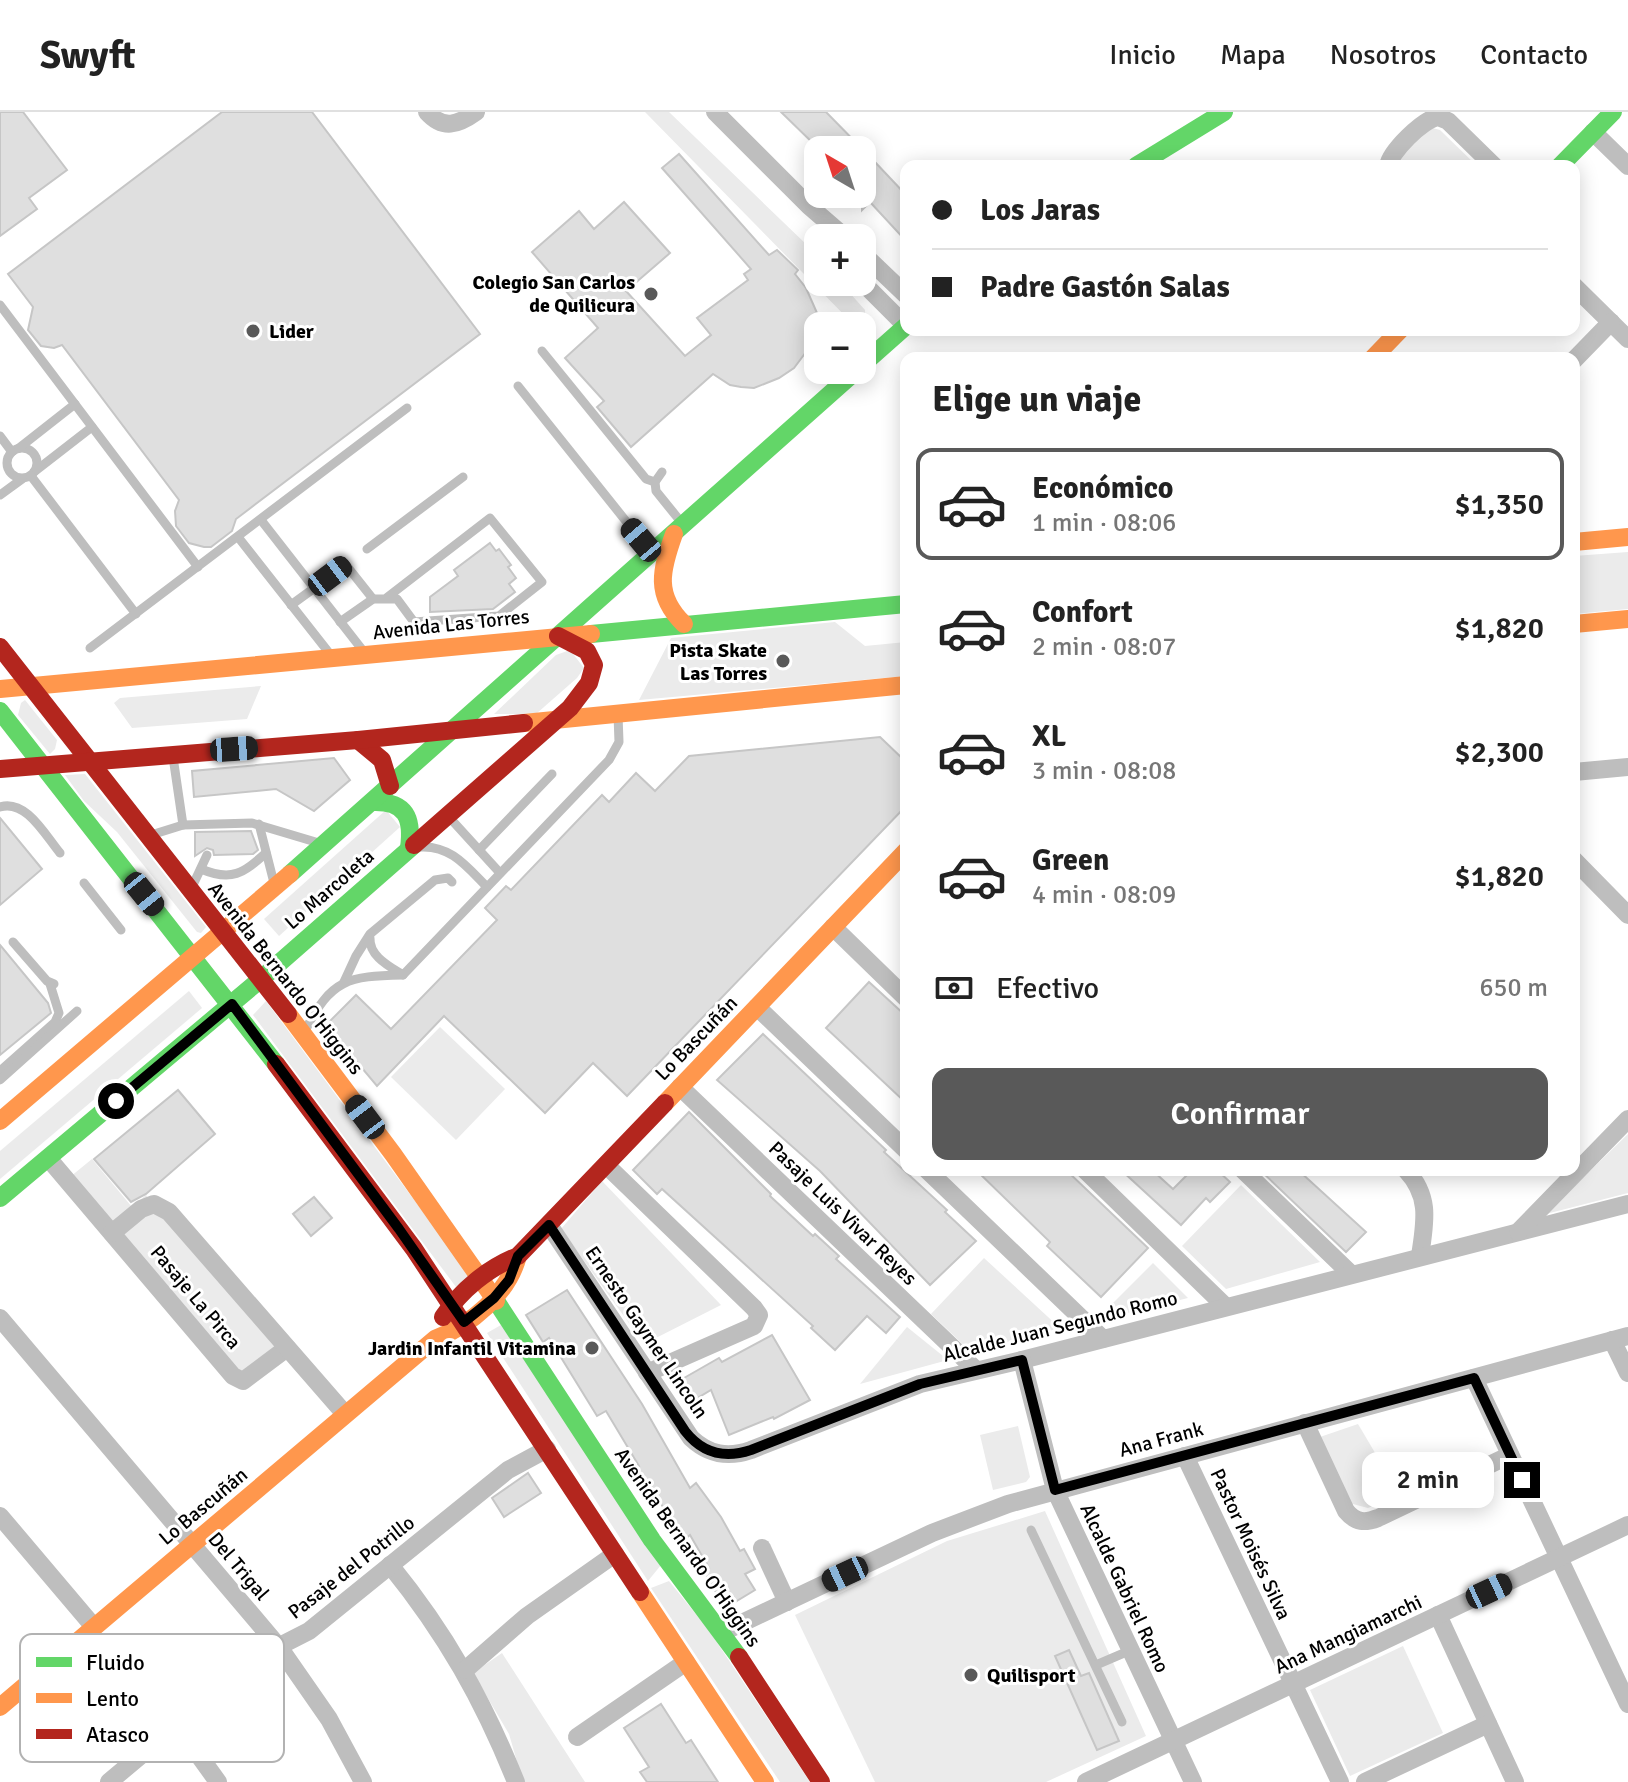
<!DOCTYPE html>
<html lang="es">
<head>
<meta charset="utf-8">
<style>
	:root { --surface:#fff; --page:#f2f2f2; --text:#222; --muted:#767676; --line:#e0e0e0; --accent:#595959 }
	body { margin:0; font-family:Signika,sans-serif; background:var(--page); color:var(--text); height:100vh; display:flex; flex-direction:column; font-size:30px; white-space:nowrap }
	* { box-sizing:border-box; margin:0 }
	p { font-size:26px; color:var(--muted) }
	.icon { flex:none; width:44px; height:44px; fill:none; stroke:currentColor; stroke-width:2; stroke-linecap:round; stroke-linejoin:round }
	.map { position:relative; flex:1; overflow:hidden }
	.drawer { position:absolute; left:900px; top:240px; width:680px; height:824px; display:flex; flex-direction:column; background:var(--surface); border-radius:16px; box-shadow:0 4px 20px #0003 }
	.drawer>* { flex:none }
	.banner { position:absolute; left:900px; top:48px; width:680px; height:176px; border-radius:16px; box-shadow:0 4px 20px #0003; display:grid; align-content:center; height:176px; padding:0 32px; background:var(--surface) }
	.needle { width:52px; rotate:321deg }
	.controls { position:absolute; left:804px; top:24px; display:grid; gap:16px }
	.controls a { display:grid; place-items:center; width:72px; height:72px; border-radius:16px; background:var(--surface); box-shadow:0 4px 20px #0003; font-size:40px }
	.end { position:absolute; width:36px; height:36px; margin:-18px; border:10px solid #000; background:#fff; box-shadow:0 0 0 4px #fff }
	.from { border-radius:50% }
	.bubble { position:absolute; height:56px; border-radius:16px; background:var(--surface); box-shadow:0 4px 20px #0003; font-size:26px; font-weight:600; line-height:56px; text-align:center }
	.car { position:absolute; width:24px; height:48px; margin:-24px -12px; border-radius:10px; box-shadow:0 0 6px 2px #0007; background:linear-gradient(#222 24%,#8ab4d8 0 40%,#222 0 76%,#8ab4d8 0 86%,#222 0) }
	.banner b { display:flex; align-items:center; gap:28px; height:76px; font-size:30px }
	.banner b+b { border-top:2px solid var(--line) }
	.banner i { width:20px; height:20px; background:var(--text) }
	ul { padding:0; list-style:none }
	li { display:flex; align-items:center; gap:24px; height:112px; margin:0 16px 12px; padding:0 16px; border:4px solid transparent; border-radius:16px }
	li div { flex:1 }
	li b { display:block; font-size:30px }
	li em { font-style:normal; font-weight:600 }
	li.current { border-color:var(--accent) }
	li>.icon { width:72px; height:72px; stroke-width:1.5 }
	h2 { padding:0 32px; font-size:36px; line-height:96px }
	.pay { display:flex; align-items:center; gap:20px; height:88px; padding:0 32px; font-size:30px }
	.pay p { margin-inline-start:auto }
	.button { display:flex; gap:16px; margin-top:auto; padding:16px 32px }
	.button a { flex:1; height:92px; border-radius:16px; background:var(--accent); color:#fff; font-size:32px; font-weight:600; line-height:92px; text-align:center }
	header { display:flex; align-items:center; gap:48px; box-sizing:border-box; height:112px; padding:0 40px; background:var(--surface); border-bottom:2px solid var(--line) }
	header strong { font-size:38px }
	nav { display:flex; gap:44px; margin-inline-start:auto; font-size:28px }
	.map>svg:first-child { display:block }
	.green { fill:#ebebeb }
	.building { fill:#dfdfdf; stroke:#c6c6c6; stroke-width:2 }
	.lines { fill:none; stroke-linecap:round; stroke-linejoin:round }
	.lane { stroke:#bebebe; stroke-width:9 }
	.street { stroke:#bebebe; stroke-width:18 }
	.fast { stroke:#63d668; stroke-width:18 }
	.slow { stroke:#ff974d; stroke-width:18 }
	.jam { stroke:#b3261e; stroke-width:18 }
	.route { stroke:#000; stroke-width:10 }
	.poi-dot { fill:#595959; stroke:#fff; stroke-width:3 }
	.labels { text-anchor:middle; stroke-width:6; stroke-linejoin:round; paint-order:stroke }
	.poi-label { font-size:20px; font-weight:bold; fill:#000; stroke:#fff; text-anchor:end }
	.street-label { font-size:20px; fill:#000; stroke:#fff }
	.key { fill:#fff; stroke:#b2b2b2; stroke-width:2 }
	.key-label { font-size:22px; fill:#000 }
</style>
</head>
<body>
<header>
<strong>Swyft</strong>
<nav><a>Inicio</a><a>Mapa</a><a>Nosotros</a><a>Contacto</a></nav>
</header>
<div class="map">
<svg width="1628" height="1670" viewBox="0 0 1628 1670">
	<rect width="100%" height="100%" fill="#fff"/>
	<g class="green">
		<polygon points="645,0 669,0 807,133 818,145 818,170 840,170 865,198 865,208 855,214"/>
		<polygon points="1429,15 1440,18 1477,54 1398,54 1398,45"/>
		<polygon points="1628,440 1628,497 1574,502 1574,444"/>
		<polygon points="835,510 865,534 906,530 906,564 639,588 671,526"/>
		<polygon points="570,538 584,556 577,566 536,602 494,602 556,543"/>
		<polygon points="261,574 247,607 132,616 114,591 120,586"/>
		<polygon points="25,588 57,628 55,637 50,642 18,603 21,591"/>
		<polygon points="85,662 206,815 201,821 197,820 117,720 84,689 65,663"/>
		<polygon points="386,698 400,715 279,824 264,807"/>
		<polygon points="189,879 202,896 0,1067 0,1039"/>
		<polygon points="266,889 470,1163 459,1179 253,903"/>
		<polygon points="440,915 505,977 456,1028 391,965"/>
		<polygon points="1628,1022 1628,1081 1546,1102"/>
		<polygon points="92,1047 132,1095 146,1083 276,1236 240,1266 70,1065"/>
		<polygon points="602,1069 721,1193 644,1232 561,1117"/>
		<polygon points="1241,1073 1320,1150 1226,1177 1182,1134"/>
		<polygon points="984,1146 1060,1216 971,1240 931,1202"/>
		<polygon points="1153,1151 1188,1186 1095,1209"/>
		<polygon points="501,1213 661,1453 648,1469 487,1221"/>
		<polygon points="907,1215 948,1248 860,1272"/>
		<polygon points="1358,1312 1400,1383 1368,1396 1349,1391 1320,1325"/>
		<polygon points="1018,1314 1030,1365 1026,1370 993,1378 980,1323"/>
		<polygon points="1045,1399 1146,1624 1046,1670 875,1670 795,1503 947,1429"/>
		<polygon points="669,1469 708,1517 810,1670 780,1670 651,1476"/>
		<polygon points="1403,1534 1443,1621 1350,1664 1310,1578"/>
		<polygon points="502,1541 585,1670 523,1670 509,1622 473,1561"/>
	</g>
	<g class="building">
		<polygon points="0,0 23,0 67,58 29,86 37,97 0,124"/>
		<polygon points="222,0 312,0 480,222 236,407 232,419 211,435 204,435 189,431 176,414 175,399 179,388 62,233 54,236 41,234 28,218 33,195 8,162"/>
		<polygon points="781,0 826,0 874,49 906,83 906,129 870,90 862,98 862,38 820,38"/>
		<polygon points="679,42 769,143 777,138 798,158 795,162 806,176 817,201 816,214 814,227 806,240 794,256 779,266 754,276 741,275 730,273 713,262 631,335 597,295 604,289 565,246 598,216 532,140 579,99 594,117 624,90 670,141 626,179 685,244 711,223 697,206 748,168 744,162 751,157 662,56"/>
		<polygon points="490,431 496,439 499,437 511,453 508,455 516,466 509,472 515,480 493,497 430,500 430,485 458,464 454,458"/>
		<polygon points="880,625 906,650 906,694 627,984 593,951 545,1001 444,904 377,974 326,913 356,883 391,917 497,808 485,796 506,774 511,778 602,683 609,690 636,661 655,679 689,644"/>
		<polygon points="334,646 350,668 314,699 276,677 194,685 192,659"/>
		<polygon points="0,706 42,757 0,793"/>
		<polygon points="251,719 258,738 253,742 214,743 213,738 207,736 195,744 195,720"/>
		<polygon points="0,833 48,891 51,901 0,943"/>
		<polygon points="869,870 906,904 906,991 826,916"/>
		<polygon points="763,922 886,1038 884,1040 947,1098 945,1100 976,1129 930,1173 820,1059 717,968"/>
		<polygon points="178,978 215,1022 146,1082 131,1090 94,1047"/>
		<polygon points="689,1000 771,1082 770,1084 813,1124 815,1122 839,1144 836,1147 900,1205 886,1221 867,1204 835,1238 811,1216 813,1214 662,1077 657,1082 633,1058"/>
		<polygon points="976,1058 1066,1058 1148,1136 1101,1185 1047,1134 1050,1130"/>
		<polygon points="1121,1058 1152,1058 1173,1077 1192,1058 1217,1058 1230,1070 1210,1090 1206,1086 1181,1113"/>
		<polygon points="1260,1058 1298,1058 1366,1120 1346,1140"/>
		<polygon points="314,1085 332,1106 311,1124 293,1102"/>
		<polygon points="567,1178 642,1292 690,1376 696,1371 721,1405 740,1439 744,1437 755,1457 745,1462 755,1478 725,1496 704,1459 709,1456 690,1423 686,1426 655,1384 653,1385 637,1355 639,1354 606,1299 597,1304 549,1226 543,1230 526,1203"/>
		<polygon points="772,1223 810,1288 774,1307 773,1305 729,1323 711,1278 689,1291 677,1270 719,1246 722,1250"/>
		<polygon points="528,1361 541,1381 504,1405 492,1386"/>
		<polygon points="1069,1538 1081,1564 1089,1561 1119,1629 1097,1638 1055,1544"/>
		<polygon points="661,1592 686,1631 691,1628 718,1670 647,1670 640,1660 649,1655 624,1616"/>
	</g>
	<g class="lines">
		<g class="lane">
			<polyline points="0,193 198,455"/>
			<polyline points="542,239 646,367 655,370"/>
			<polyline points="518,274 649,438"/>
			<polyline points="0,324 12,340"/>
			<circle cx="22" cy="351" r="15"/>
			<polyline points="19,336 75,292"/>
			<polyline points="34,360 92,315"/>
			<polyline points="662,360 655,370 656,379 681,410"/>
			<polyline points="31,364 136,502"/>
			<polyline points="0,383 22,367"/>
			<polyline points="261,408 364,540"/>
			<polyline points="238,425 330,542"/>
			<polyline points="367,437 463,365"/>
			<polyline points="291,493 346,453 373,487"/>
			<polyline points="340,510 373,487 397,487 414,510 499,504 542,470 490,406 385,487"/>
			<polyline points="90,536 407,296"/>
			<polyline points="173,645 183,713"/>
			<path d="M0,695C26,687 45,723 60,741"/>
			<polyline points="449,705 500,761"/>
			<polyline points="259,712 274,771"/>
			<polyline points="151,723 183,713 252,711 319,731"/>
			<path d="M420,735C451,733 467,755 487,775"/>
			<polyline points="479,738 552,662"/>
			<path d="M201,757C232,770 243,761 266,741"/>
			<polyline points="84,771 121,818"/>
			<polyline points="192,775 207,743"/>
			<path d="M370,826C369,844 389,854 403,863"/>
			<polyline points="13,830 47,869 54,872"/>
			<polyline points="344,870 356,844 370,822 435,768 448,766 452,770"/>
			<path d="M305,919C331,867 348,864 403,863L609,648L619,630L618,603"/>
			<polyline points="0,959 55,910 59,901 50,872"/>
			<polyline points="0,968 77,899"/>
			<polyline points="1031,1418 1122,1610"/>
			<polyline points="1096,1553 1131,1538"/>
		</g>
		<g class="street">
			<path d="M427,0C443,18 458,13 476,0"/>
			<polyline points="715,0 809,94 846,126"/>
			<polyline points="1593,20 1628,54"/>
			<path d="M1388,54C1390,40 1423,7 1438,5L1448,9L1494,54"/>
			<polyline points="862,141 906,183"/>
			<polyline points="862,170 906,214"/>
			<polyline points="1574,174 1628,227"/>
			<polyline points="1574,248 1611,210"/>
			<polyline points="1574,660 1628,655"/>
			<polyline points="1574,748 1628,803"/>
			<polyline points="833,815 906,886"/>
			<polyline points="757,895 906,1038"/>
			<polyline points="680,975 976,1258"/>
			<polyline points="48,1046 233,1264 243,1269 287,1236"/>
			<polyline points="606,1053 754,1196 759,1203 754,1214 647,1261"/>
			<polyline points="927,1058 1103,1227"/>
			<polyline points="1085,1058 1226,1195"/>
			<polyline points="1243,1058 1351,1162"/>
			<path d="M1406,1058C1431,1085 1425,1110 1420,1144"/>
			<path d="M549,1113L691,1326C709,1343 728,1346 751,1338L920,1272L1022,1248L1628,1092"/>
			<polyline points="1518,1120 1628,1007"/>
			<polyline points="112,1121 141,1097 154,1092 169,1100 345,1302"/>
			<polyline points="0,1206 279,1535 329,1607 363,1670"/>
			<polyline points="1612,1228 1628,1261"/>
			<polyline points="1022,1248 1055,1378 1193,1670"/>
			<polyline points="1474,1266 1628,1592"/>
			<path d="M1305,1311L1346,1399C1356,1411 1365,1411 1378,1406L1510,1343"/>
			<polyline points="1185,1344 1340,1670"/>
			<polyline points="0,1404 94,1515"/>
			<polyline points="762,1436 787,1490"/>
			<path d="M390,1453C446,1522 483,1588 516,1670"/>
			<polyline points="1438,1503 1515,1670"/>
			<polyline points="723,1520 932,1421 1008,1392 1628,1224"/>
			<polyline points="465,1558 527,1504 615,1442"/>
			<polyline points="177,1613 218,1670"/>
			<polyline points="577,1625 686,1550"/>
			<polyline points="109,1670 258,1545 309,1519 508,1358 547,1337"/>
			<polyline points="1086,1670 1628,1413"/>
			<polyline points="1365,1670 1488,1612"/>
		</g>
		<g class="fast">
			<polyline points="1136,54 1224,0"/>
			<polyline points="1560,54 1613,0"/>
			<polyline points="862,253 906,214"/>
			<polyline points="591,522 906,492"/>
			<polyline points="0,599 276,952"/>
			<path d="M373,690C406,689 413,706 409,736"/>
			<polyline points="290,762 857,258"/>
			<polyline points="0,1086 261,867 414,733"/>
			<polyline points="496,1189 652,1428 739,1545"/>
		</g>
		<g class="slow">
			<polyline points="1373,246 1400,218"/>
			<path d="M674,422C661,458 654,483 684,512"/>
			<polyline points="1574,430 1628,425"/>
			<polyline points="1574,512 1628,507"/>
			<polyline points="0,577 591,522"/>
			<polyline points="524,611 906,573"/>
			<polyline points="288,902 393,1042 496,1189"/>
			<polyline points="665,991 906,739"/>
			<polyline points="0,1009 290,762"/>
			<polyline points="640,1480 765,1670"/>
			<path d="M0,1595L435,1227C471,1213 508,1182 518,1144"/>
		</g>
		<g class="jam">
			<polyline points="0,535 288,902"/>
			<polyline points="358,628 382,648 390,674"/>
			<polyline points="0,657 358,628 524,611"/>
			<polyline points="414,733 570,596 589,571 594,553 587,539 558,524"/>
			<polyline points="276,952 414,1137 640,1480"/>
			<path d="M443,1205C461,1178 488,1156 518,1144L665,991"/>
			<polyline points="739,1545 821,1670"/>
		</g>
	</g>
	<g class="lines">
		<path class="route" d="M116,989L232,892L399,1117L464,1210L494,1186L509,1168L518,1144L549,1113L685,1319C702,1341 724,1347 751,1338L920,1272L1022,1248L1055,1378L1474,1266L1522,1368"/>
	</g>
	<g class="poi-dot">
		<circle cx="651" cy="182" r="8"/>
		<circle cx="253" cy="219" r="8"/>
		<circle cx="783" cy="549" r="8"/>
		<circle cx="592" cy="1236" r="8"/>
		<circle cx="971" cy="1563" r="8"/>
	</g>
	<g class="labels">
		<g class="poi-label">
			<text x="635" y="177">Colegio San Carlos<tspan x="635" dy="23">de Quilicura</tspan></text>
			<text x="269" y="226" text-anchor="start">Lider</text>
			<text x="767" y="545">Pista Skate<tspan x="767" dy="23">Las Torres</tspan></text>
			<text x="576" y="1243">Jardin Infantil Vitamina</text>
			<text x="987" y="1570" text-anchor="start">Quilisport</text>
		</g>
		<g class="street-label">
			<text transform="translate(451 512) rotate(-6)" y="7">Avenida Las Torres</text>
			<text transform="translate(329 777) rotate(-41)" y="7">Lo Marcoleta</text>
			<text transform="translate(286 866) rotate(52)" y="7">Avenida Bernardo O'Higgins</text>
			<text transform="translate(696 926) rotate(-46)" y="7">Lo Bascuñán</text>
			<text transform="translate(843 1101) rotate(44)" y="7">Pasaje Luis Vivar Reyes</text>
			<text transform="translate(196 1185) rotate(50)" y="7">Pasaje La Pirca</text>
			<text transform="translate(1060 1214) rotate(-14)" y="7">Alcalde Juan Segundo Romo</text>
			<text transform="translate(647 1220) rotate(56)" y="7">Ernesto Gaymer Lincoln</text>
			<text transform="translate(1161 1327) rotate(-15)" y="7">Ana Frank</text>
			<text transform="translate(203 1394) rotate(-40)" y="7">Lo Bascuñán</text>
			<text transform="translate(1251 1432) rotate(65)" y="7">Pastor Moisés Silva</text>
			<text transform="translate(688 1435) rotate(55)" y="7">Avenida Bernardo O'Higgins</text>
			<text transform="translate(239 1454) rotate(50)" y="7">Del Trigal</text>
			<text transform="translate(351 1455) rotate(-38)" y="7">Pasaje del Potrillo</text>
			<text transform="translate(1125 1476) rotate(65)" y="7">Alcalde Gabriel Romo</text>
			<text transform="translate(1348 1522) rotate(-25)" y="7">Ana Mangiamarchi</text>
		</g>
	</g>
	<rect x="20" y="1522" width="264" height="128" rx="12" class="key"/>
	<rect x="36" y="1545" width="36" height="10" fill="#63d668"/>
	<rect x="36" y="1581" width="36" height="10" fill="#ff974d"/>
	<rect x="36" y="1617" width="36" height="10" fill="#b3261e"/>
	<g class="key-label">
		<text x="86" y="1558">Fluido</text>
		<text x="86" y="1594">Lento</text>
		<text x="86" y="1630">Atasco</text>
	</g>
</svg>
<div class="controls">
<a><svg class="needle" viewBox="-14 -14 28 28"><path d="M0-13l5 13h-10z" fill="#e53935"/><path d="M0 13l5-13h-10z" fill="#767676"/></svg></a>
<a>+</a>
<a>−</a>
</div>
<i class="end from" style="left:116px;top:989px"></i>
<i class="end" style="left:1522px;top:1368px"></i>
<div class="bubble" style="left:1362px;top:1340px;width:132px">2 min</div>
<i class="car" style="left:641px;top:428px;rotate:320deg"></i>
<i class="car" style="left:330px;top:464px;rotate:53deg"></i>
<i class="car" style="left:234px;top:637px;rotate:86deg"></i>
<i class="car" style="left:144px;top:782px;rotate:141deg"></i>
<i class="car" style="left:365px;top:1005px;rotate:323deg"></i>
<i class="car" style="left:845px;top:1462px;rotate:245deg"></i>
<i class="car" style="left:1489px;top:1479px;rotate:65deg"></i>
<div class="banner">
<b><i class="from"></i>Los Jaras</b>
<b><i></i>Padre Gastón Salas</b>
</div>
<section class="drawer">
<h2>Elige un viaje</h2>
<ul>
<li class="current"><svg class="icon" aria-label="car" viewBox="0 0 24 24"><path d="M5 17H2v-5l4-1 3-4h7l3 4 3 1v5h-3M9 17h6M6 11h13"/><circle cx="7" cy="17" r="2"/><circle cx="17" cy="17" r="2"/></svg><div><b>Económico</b><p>1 min · 08:06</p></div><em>$1,350</em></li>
<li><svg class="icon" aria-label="car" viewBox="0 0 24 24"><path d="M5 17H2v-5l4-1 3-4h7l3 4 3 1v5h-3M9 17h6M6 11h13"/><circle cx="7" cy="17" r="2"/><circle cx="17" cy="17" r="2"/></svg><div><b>Confort</b><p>2 min · 08:07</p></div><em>$1,820</em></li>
<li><svg class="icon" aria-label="car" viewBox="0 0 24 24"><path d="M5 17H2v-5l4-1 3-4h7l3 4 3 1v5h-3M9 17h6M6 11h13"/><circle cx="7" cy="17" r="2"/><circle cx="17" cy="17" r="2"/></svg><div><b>XL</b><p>3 min · 08:08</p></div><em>$2,300</em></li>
<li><svg class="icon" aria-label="car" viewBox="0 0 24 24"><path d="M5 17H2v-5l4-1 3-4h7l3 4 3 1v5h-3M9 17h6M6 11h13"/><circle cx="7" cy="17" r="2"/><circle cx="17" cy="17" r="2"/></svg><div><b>Green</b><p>4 min · 08:09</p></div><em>$1,820</em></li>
</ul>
<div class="pay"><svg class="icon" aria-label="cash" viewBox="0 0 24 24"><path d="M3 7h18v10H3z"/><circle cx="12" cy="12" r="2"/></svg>Efectivo<p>650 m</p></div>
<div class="button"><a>Confirmar</a></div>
</section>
</div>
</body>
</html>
